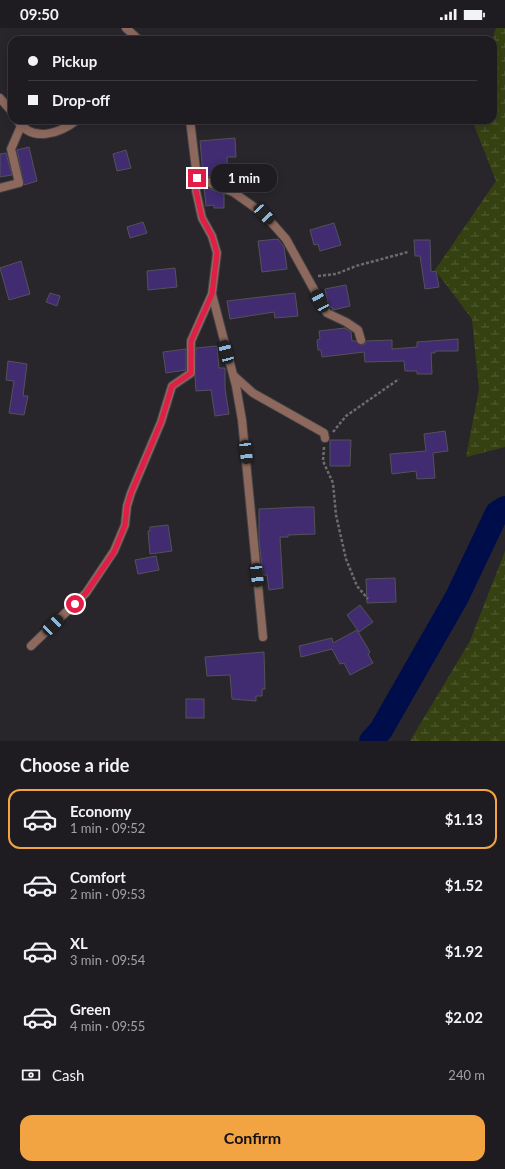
<!DOCTYPE html>
<html lang="en">
<head>
<meta charset="utf-8">
<style>
	:root { --surface:#1e1c20; --page:#2b292d; --text:#f1f3f6; --muted:#a1a1a5; --line:#3c3a3e; --accent:#f3a442 }
	body { margin:0; font-family:Lato,sans-serif; background:var(--page); color:var(--text); height:100vh; display:flex; flex-direction:column; font-size:15px; white-space:nowrap }
	* { box-sizing:border-box; margin:0 }
	p { font-size:13px; color:var(--muted) }
	.icon { flex:none; width:22px; height:22px; fill:none; stroke:currentColor; stroke-width:2; stroke-linecap:round; stroke-linejoin:round }
	.map { position:relative; height:713px; overflow:hidden }
	.side { display:flex; flex-direction:column; background:var(--surface); flex:1 }
	.side>* { flex:none }
	.banner { position:absolute; left:8px; top:8px; width:489px; height:88px; border-radius:12px; box-shadow:0 2px 10px #0003,0 0 0 1px var(--line); display:grid; align-content:center; height:88px; padding:0 20px; background:var(--surface) }
	.end { position:absolute; width:18px; height:18px; margin:-9px; border:5px solid #e11d48; background:#fff; box-shadow:0 0 0 2px #fff }
	.from { border-radius:50% }
	.bubble { position:absolute; height:28px; border-radius:12px; background:var(--surface); box-shadow:0 2px 10px #0003,0 0 0 1px var(--line); font-size:13px; font-weight:700; line-height:28px; text-align:center }
	.car { position:absolute; width:12px; height:24px; margin:-12px -6px; border-radius:5px; box-shadow:0 0 3px 1px #0007; background:linear-gradient(#222 24%,#8ab4d8 0 40%,#222 0 76%,#8ab4d8 0 86%,#222 0) }
	.banner b { display:flex; align-items:center; gap:14px; height:38px; font-size:15px }
	.banner b+b { border-top:1px solid var(--line) }
	.banner i { width:10px; height:10px; background:var(--text) }
	ul { padding:0; list-style:none }
	li { display:flex; align-items:center; gap:12px; height:60px; margin:0 8px 6px; padding:0 12px; border:2px solid transparent; border-radius:12px }
	li div { flex:1 }
	li b { display:block; font-size:15px }
	li em { font-style:normal; font-weight:700 }
	li.current { border-color:var(--accent) }
	li>.icon { width:36px; height:36px; stroke-width:1.5 }
	h2 { padding:0 20px; font-size:18px; line-height:48px }
	.pay { display:flex; align-items:center; gap:10px; height:44px; padding:0 20px; font-size:15px }
	.pay p { margin-inline-start:auto }
	.button { display:flex; gap:8px; margin-top:auto; padding:8px 20px }
	.button a { flex:1; height:46px; border-radius:12px; background:var(--accent); color:#111; font-size:16px; font-weight:700; line-height:46px; text-align:center }
	.status { display:flex; justify-content:space-between; align-items:center; height:28px; padding:0 20px; background:var(--surface); direction:ltr }
	.status svg { height:11px; fill:currentColor }
	.map>svg:first-child { display:block }
	.wetland { fill:url(#wetland-marsh) }
	.lines { fill:none; stroke-linecap:round; stroke-linejoin:round }
	.river { stroke:#000d4b; stroke-width:24 }
	.building { fill:#412b71; stroke:#535258 }
	.street-casing { stroke:#434146; stroke-width:10 }
	.path { stroke:#6d6b70; stroke-width:2.5; stroke-dasharray:3 2; stroke-linecap:butt }
	.street { stroke:#8d685c; stroke-width:8 }
	.route { stroke:#e11d48; stroke-width:5 }
</style>
</head>
<body>
<div class="status"><b>09:50</b><svg viewBox="0 0 49 12"><path d="M0 12V9h3v3zM5 12V6h3v6zM10 12V3h3v9zM15 12V0h3v12zM26 1h20v11H26zM47 4h2v5h-2z"/></svg></div>
<div class="map">
<svg width="505" height="713" viewBox="0 0 505 713">
	<defs>
		<pattern id="wetland-marsh" width="20" height="14" patternUnits="userSpaceOnUse"><rect width="20" height="14" fill="#354111"/><path d="M1 5h8M5 5V1M11 12h8M15 12V8" fill="none" stroke="#525c34"/></pattern>
	</defs>
	<rect width="100%" height="100%" fill="#28262b"/>
	<g class="wetland">
		<polygon points="496,0 505,0 505,419 466,429 479,361 472,291 435,242 496,153 472,92 493,92 492,12"/>
		<polygon points="505,523 505,713 410,713 470,613"/>
	</g>
	<g class="lines">
		<polyline class="river" points="371,713 381,702 457,569 497,485 505,480"/>
	</g>
	<g class="building">
		<polygon points="235,110 236,129 227,129 228,148 224,149 224,155 203,146 200,113"/>
		<polygon points="29,119 37,153 24,157 17,122"/>
		<polygon points="126,122 131,140 117,143 113,126"/>
		<polygon points="6,125 12,147 0,149 0,126"/>
		<polygon points="204,159 224,166 224,180 214,180 214,177 206,178"/>
		<polygon points="143,194 147,205 130,210 127,199"/>
		<polygon points="334,195 341,217 320,223 318,216 314,217 310,202"/>
		<polygon points="278,211 284,219 287,241 262,244 258,213"/>
		<polygon points="414,212 430,212 431,244 436,243 439,259 425,261 420,228 415,228"/>
		<polygon points="21,233 30,266 9,272 0,240"/>
		<polygon points="175,240 177,259 148,262 147,243"/>
		<polygon points="346,257 350,278 333,282 332,279 330,279 328,275 325,261"/>
		<polygon points="50,265 60,268 57,278 46,274"/>
		<polygon points="295,265 298,288 275,290 274,284 230,291 227,273"/>
		<polygon points="345,300 351,304 352,313 356,313 360,317 365,316 366,313 392,312 392,321 417,319 417,314 458,311 458,323 435,323 435,325 431,325 432,346 417,346 417,343 405,343 404,333 365,334 364,324 322,329 321,322 318,322 317,312 320,311 319,303"/>
		<polygon points="217,318 219,340 225,340 225,361 229,386 215,388 211,362 196,363 195,348 196,320"/>
		<polygon points="186,321 186,342 166,345 163,324"/>
		<polygon points="8,333 27,336 23,368 28,368 24,387 9,385 14,353 6,352"/>
		<polygon points="445,403 448,423 433,425 435,450 417,451 416,443 392,446 390,426 426,423 424,406"/>
		<polygon points="330,412 351,412 350,438 330,438"/>
		<polygon points="300,479 314,479 315,506 288,507 288,509 280,509 283,560 269,562 267,547 263,547 259,512 259,481"/>
		<polygon points="168,497 172,523 150,526 148,503 150,503 150,499"/>
		<polygon points="156,528 159,542 138,546 135,532"/>
		<polygon points="395,550 396,574 367,575 366,551"/>
		<polygon points="360,577 373,594 359,604 347,587"/>
		<polygon points="357,602 370,624 368,626 373,635 350,647 344,635 340,636 332,621 301,629 299,618 332,610 333,615"/>
		<polygon points="264,624 265,661 262,661 262,668 256,668 256,673 232,671 230,647 207,648 205,629"/>
		<rect x="186" y="671" width="18" height="19"/>
	</g>
	<g class="lines">
		<defs>
			<g id="street">
				<polyline points="126,0 139,12"/>
				<polyline points="0,70 12,84"/>
				<path d="M17,92C32,115 59,106 77,92"/>
				<polyline points="190,92 197,150 196,163 202,190 212,208 217,225 212,266 236,358 242,392 263,609"/>
				<polyline points="197,150 233,164 264,186 286,211 327,285 346,294 358,302 361,312"/>
				<polyline points="0,160 19,155 11,121 21,98"/>
				<polyline points="234,348 253,365 324,405 325,410"/>
				<polyline points="31,618 86,565 114,523 125,497 127,478 131,465 161,394 172,358 191,345 191,313 212,266"/>
			</g>
		</defs>
		<use href="#street" class="street-casing"/>
		<g class="path">
			<polyline points="318,248 336,246 356,238 408,224"/>
			<polyline points="333,404 346,388 399,351"/>
			<polyline points="324,419 323,433 333,455 336,487 346,531 357,558 368,571"/>
		</g>
		<use href="#street" class="street"/>
	</g>
	<g class="lines">
		<polyline class="route" points="75,576 86,565 114,524 125,497 127,478 131,465 161,394 172,358 191,345 191,313 212,266 217,225 212,208 202,190 196,163 197,150"/>
	</g>
</svg>
<i class="end from" style="left:75px;top:576px"></i>
<i class="end" style="left:197px;top:150px"></i>
<div class="bubble" style="left:211px;top:136px;width:66px">1 min</div>
<i class="car" style="left:264px;top:186px;rotate:137deg"></i>
<i class="car" style="left:320px;top:273px;rotate:332deg"></i>
<i class="car" style="left:226px;top:324px;rotate:345deg"></i>
<i class="car" style="left:246px;top:424px;rotate:174deg"></i>
<i class="car" style="left:257px;top:547px;rotate:174deg"></i>
<i class="car" style="left:53px;top:597px;rotate:46deg"></i>
<div class="banner">
<b><i class="from"></i>Pickup</b>
<b><i></i>Drop-off</b>
</div>
</div>
<section class="side">
<h2>Choose a ride</h2>
<ul>
<li class="current"><svg class="icon" aria-label="car" viewBox="0 0 24 24"><path d="M5 17H2v-5l4-1 3-4h7l3 4 3 1v5h-3M9 17h6M6 11h13"/><circle cx="7" cy="17" r="2"/><circle cx="17" cy="17" r="2"/></svg><div><b>Economy</b><p>1 min · 09:52</p></div><em>$1.13</em></li>
<li><svg class="icon" aria-label="car" viewBox="0 0 24 24"><path d="M5 17H2v-5l4-1 3-4h7l3 4 3 1v5h-3M9 17h6M6 11h13"/><circle cx="7" cy="17" r="2"/><circle cx="17" cy="17" r="2"/></svg><div><b>Comfort</b><p>2 min · 09:53</p></div><em>$1.52</em></li>
<li><svg class="icon" aria-label="car" viewBox="0 0 24 24"><path d="M5 17H2v-5l4-1 3-4h7l3 4 3 1v5h-3M9 17h6M6 11h13"/><circle cx="7" cy="17" r="2"/><circle cx="17" cy="17" r="2"/></svg><div><b>XL</b><p>3 min · 09:54</p></div><em>$1.92</em></li>
<li><svg class="icon" aria-label="car" viewBox="0 0 24 24"><path d="M5 17H2v-5l4-1 3-4h7l3 4 3 1v5h-3M9 17h6M6 11h13"/><circle cx="7" cy="17" r="2"/><circle cx="17" cy="17" r="2"/></svg><div><b>Green</b><p>4 min · 09:55</p></div><em>$2.02</em></li>
</ul>
<div class="pay"><svg class="icon" aria-label="cash" viewBox="0 0 24 24"><path d="M3 7h18v10H3z"/><circle cx="12" cy="12" r="2"/></svg>Cash<p>240 m</p></div>
<div class="button"><a>Confirm</a></div>
</section>
</body>
</html>
